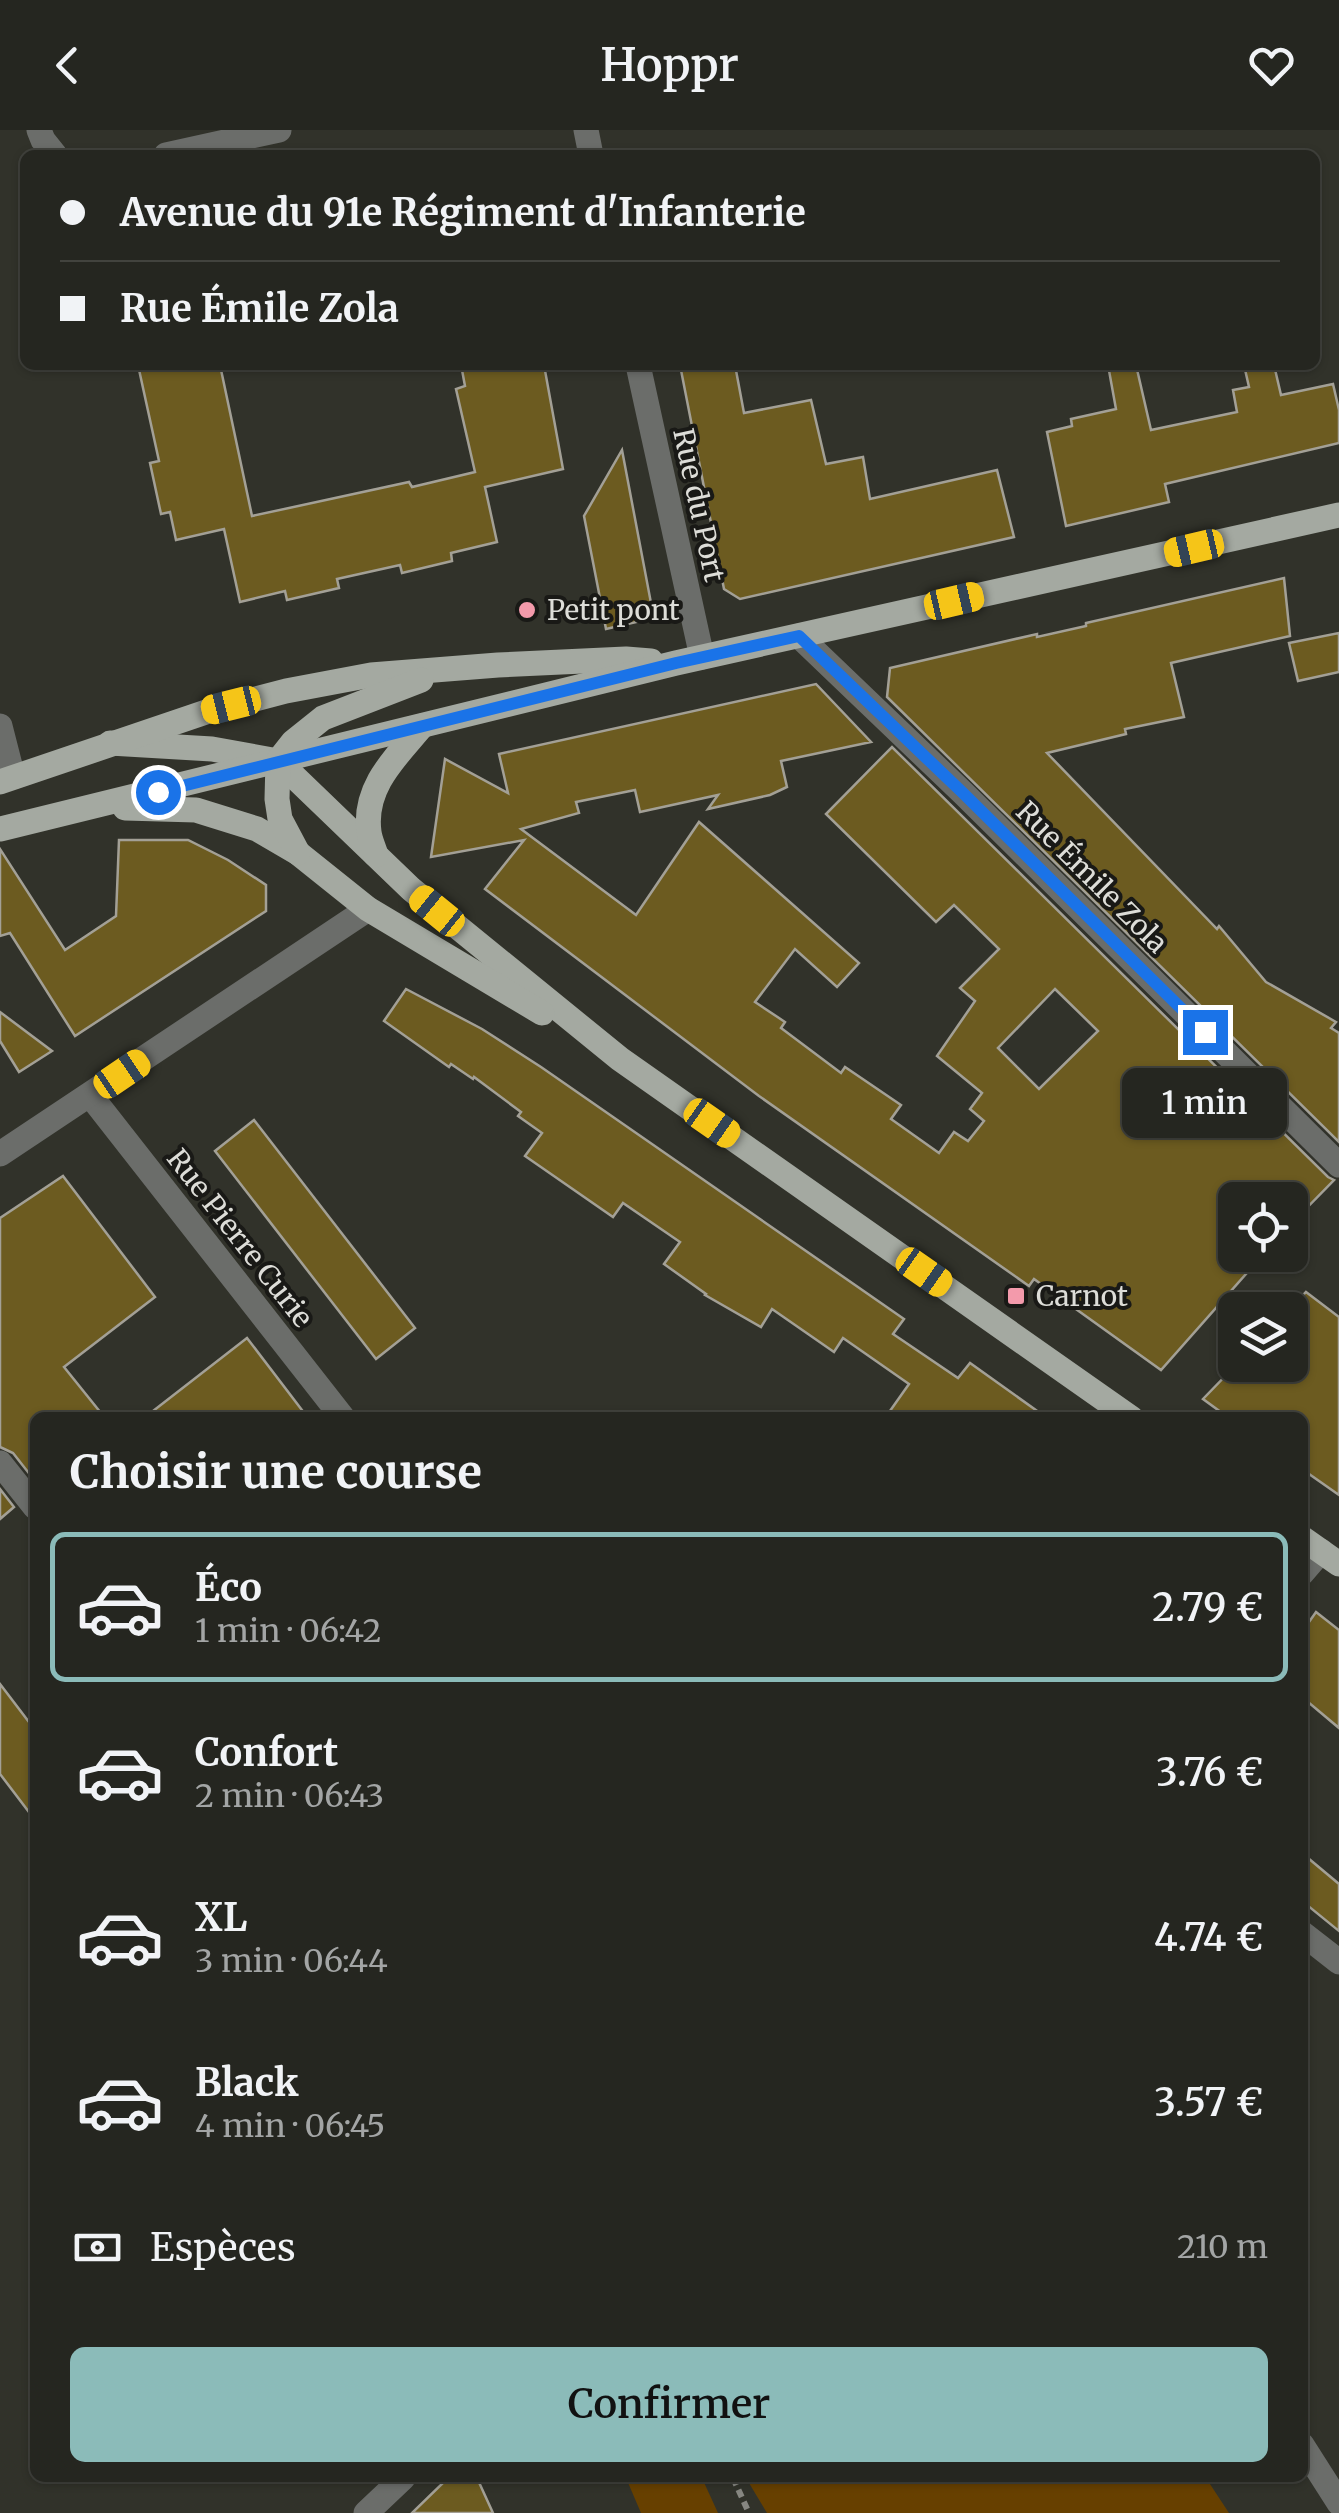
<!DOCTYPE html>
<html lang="fr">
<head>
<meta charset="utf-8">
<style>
	:root { --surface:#252620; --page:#31322d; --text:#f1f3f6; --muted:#a3a5a5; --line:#42433e; --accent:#8bbbb9 }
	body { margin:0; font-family:Merriweather,serif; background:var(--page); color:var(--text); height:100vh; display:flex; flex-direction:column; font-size:38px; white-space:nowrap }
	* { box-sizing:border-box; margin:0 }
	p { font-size:32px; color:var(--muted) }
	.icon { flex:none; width:55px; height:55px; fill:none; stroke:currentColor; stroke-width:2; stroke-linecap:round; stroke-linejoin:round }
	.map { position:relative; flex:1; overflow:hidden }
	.sheet { position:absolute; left:30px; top:1282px; width:1278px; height:1070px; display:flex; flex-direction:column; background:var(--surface); border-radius:15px; box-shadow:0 2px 8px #0004,0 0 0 2px var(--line) }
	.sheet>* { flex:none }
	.banner { position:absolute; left:20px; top:20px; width:1300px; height:220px; border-radius:15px; box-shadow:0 2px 8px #0004,0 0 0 2px var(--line); display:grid; align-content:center; height:220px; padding:0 40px; background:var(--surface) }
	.controls { position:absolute; left:1218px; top:1052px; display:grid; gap:20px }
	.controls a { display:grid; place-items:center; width:90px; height:90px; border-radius:15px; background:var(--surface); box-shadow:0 2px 8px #0004,0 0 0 2px var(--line); font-size:50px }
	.end { position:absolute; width:45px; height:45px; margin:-22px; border:12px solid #1a73e8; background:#fff; box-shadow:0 0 0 5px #fff }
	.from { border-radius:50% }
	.bubble { position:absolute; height:70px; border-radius:15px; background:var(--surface); box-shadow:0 2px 8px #0004,0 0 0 2px var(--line); font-size:32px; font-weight:600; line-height:70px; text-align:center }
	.car { position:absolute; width:30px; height:60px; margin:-30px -15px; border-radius:12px; box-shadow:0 0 8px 2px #0007; background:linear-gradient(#f5c518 24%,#345 0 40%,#f5c518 0 76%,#345 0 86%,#f5c518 0) }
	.banner b { display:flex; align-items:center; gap:35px; height:95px; font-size:38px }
	.banner b+b { border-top:2px solid var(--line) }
	.banner i { width:25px; height:25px; background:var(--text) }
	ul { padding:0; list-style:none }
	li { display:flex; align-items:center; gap:30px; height:150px; margin:0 20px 15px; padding:0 20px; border:5px solid transparent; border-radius:15px }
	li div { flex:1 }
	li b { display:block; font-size:38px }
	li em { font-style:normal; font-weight:600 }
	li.active { border-color:var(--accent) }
	li>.icon { width:90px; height:90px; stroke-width:1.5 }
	h2 { padding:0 40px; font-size:45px; line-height:120px }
	.pay { display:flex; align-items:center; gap:25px; height:110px; padding:0 40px; font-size:38px }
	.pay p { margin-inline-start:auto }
	.button { display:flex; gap:20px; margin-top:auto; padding:20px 40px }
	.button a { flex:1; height:115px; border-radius:15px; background:var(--accent); color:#111; font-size:40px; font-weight:600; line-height:115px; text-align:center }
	header { display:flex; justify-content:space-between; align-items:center; height:130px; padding:0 40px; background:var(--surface); font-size:45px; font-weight:600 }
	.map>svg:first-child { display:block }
	.green { fill:#674000 }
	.building { fill:#6c5b20; stroke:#a3a096; stroke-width:2.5; fill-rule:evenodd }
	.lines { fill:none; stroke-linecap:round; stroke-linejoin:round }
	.path { stroke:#878781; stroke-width:6; stroke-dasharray:8 5; stroke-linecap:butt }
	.minor { stroke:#6b6d6a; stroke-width:25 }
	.major { stroke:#a4a9a1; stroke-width:25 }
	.route { stroke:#1a73e8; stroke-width:12 }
	.poi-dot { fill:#f39aab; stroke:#191916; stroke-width:4 }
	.labels { text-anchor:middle; stroke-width:8; stroke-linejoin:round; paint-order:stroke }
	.street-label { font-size:28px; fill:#ddddd8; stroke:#191916 }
	.poi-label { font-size:28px; fill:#ddddd8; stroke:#191916; text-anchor:start }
</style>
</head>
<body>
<header><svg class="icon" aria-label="back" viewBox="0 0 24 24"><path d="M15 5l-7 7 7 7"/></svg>Hoppr<svg class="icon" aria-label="heart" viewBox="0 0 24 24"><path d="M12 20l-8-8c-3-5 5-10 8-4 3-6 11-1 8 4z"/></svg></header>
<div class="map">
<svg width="1339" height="2383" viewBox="0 0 1339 2383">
	<rect width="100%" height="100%" fill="#31322a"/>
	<g class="green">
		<polygon points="626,2348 702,2348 718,2383 641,2383"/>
		<polygon points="746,2348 1206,2348 1229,2383 767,2383"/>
	</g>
	<g class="building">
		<polygon points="138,235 220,235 252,386 409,352 412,357 475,342 456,259 465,256 462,240 487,235 544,235 563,339 485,357 497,412 451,423 452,431 402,443 400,435 337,449 339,458 287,470 285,461 240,472 224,399 176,410 170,382 161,384 150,333 159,331"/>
		<polygon points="680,235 735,235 744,283 811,270 826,334 863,327 870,369 997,340 1014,407 740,469 724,459"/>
		<polygon points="1108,235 1136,235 1151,300 1237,282 1233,260 1249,257 1244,235 1274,235 1281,265 1333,254 1339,280 1339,313 1165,354 1169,372 1066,396 1047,302 1072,296 1071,289 1116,279"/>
		<polygon points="622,320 651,473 641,491 606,499 584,386"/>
		<polygon points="1284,448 1290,506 1171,533 1184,587 1125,599 1126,604 1047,623 1217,799 1219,796 1266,852 1336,892 1331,898 1339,903 1339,1012 887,567 890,538 1037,504 1037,507 1086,496 1086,493"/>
		<polygon points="1339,503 1339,542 1298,551 1289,513"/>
		<path d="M816,554L871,612L781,631L787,657L770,665L708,679L718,665L640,682L635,660L576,672L579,683L521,699L636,785L699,692L859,833L837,857L795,819L755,872L785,892L781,898L841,943L845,937L901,975L891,989L939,1023L954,1002L968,1011L984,991L970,979L982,963L937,926L975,871L960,858L999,819L954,775L936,792L826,684L892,617L1328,1047L1334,1050L1290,1095V1070H1235V1125L1261,1127L1161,1240L1034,1149L1029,1156L759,966L485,759L524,710L431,727L445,629L508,663L499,624ZM1055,859L1098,901L1039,959L998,918Z"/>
		<polygon points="119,710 188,710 228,730 266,755 266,781 75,906 10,803 0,806 0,719 65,820 116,786"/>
		<polygon points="406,859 482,899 541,937 904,1189 893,1204 958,1248 970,1233 1047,1288 885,1288 909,1254 843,1208 834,1222 772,1179 761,1197 705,1165 706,1164 664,1134 680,1112 623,1073 613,1087 525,1026 542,1003 518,986 521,982 474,947 473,949 451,934 449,937 384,891"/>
		<polygon points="0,882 52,921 19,942 0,911"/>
		<polygon points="254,990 415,1198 376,1229 215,1021"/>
		<polygon points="63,1046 155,1167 64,1237 105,1288 35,1288 35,1351 13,1323 0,1317 0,1088"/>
		<polygon points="1306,1162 1339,1187 1339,1365 1302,1339 1302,1288 1229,1288 1203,1269 1236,1235 1290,1235 1289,1180"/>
		<polygon points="247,1208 308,1288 144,1288"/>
		<polygon points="0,1359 14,1377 0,1389"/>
		<polygon points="1316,1482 1339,1500 1339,1598 1302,1567 1302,1502"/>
		<polygon points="0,1554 35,1600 35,1690 0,1644"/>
		<polygon points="1302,1723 1339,1754 1339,1801 1302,1771"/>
		<polygon points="448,2348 477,2348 493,2383 412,2383"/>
	</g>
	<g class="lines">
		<polyline class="path" points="733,2348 749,2383"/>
		<g class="minor">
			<polyline points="39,0 43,10 55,25"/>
			<polyline points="586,0 591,25"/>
			<polyline points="166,25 279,0"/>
			<polyline points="638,235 702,527"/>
			<polyline points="799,506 963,663 1339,1035"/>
			<polyline points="0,596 13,647"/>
			<polyline points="90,965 343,1288"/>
			<polyline points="0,1024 368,779"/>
			<polyline points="0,1333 35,1377"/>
			<polyline points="1302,1443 1321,1421"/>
			<polyline points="1302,1803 1339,1832"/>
			<polyline points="1302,2315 1339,2373"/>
			<polyline points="366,2383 403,2348"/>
		</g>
		<g class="major">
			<polyline points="110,613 212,619 278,631 411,759 620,929 1131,1288"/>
			<polyline points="0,652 209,581 286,561 371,545 498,535 626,529 651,531"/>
			<polyline points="125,678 196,680 257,699 298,723 368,779 542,883"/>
			<polyline points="0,699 676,533 1339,385"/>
			<polyline points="298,723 280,689 277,669 278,631 293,612 323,588 421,550"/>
			<path d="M376,725C374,718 370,710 369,702C363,657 396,627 422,596"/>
			<polyline points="1302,1408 1339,1434"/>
		</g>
	</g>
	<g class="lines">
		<polyline class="route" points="158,662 676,533 799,506 963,663 1205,902"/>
	</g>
	<g class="poi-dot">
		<circle cx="527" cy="480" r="10"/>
		<rect x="1006" y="1156" width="20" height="20" rx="5"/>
	</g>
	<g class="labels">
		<g class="street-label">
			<text transform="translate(699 375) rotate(78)" y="10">Rue du Port</text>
			<text transform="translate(1092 747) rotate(45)" y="10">Rue Émile Zola</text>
			<text transform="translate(240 1108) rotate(52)" y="10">Rue Pierre Curie</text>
		</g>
		<g class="poi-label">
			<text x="547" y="490">Petit pont</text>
			<text x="1036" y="1176">Carnot</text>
		</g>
	</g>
</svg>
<div class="controls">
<a><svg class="icon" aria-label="locate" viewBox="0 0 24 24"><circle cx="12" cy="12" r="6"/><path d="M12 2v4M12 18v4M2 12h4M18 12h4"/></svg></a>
<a><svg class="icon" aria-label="layers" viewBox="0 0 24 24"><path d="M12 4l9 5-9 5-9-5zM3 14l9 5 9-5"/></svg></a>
</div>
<i class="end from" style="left:158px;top:662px"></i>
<i class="end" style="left:1205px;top:902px"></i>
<div class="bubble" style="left:1122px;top:938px;width:165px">1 min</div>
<i class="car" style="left:1194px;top:418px;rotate:257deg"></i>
<i class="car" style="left:954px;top:471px;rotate:77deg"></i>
<i class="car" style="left:231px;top:575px;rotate:256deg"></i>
<i class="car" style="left:437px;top:781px;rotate:309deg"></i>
<i class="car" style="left:122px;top:944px;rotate:56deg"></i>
<i class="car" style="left:712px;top:993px;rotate:125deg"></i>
<i class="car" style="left:924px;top:1142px;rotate:125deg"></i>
<div class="banner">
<b><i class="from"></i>Avenue du 91e Régiment d'Infanterie</b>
<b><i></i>Rue Émile Zola</b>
</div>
<section class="sheet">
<h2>Choisir une course</h2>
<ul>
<li class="active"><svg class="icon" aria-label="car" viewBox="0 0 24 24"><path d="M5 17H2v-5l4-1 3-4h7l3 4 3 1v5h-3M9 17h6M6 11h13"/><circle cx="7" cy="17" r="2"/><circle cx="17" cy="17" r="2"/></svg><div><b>Éco</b><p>1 min · 06:42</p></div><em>2.79 €</em></li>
<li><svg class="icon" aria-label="car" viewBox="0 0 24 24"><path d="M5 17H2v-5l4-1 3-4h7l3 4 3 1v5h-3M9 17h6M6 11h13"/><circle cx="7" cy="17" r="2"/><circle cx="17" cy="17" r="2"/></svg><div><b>Confort</b><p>2 min · 06:43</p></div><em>3.76 €</em></li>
<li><svg class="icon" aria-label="car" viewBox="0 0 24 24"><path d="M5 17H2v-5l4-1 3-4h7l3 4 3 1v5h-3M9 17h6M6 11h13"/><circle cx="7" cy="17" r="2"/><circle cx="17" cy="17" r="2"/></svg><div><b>XL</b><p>3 min · 06:44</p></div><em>4.74 €</em></li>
<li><svg class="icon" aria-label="car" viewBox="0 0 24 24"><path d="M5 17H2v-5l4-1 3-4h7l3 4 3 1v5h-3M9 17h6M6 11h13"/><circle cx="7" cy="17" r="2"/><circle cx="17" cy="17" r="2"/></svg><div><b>Black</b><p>4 min · 06:45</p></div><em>3.57 €</em></li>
</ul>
<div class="pay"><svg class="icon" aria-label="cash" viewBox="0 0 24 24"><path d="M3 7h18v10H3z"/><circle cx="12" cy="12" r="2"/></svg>Espèces<p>210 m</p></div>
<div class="button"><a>Confirmer</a></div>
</section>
</div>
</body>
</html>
